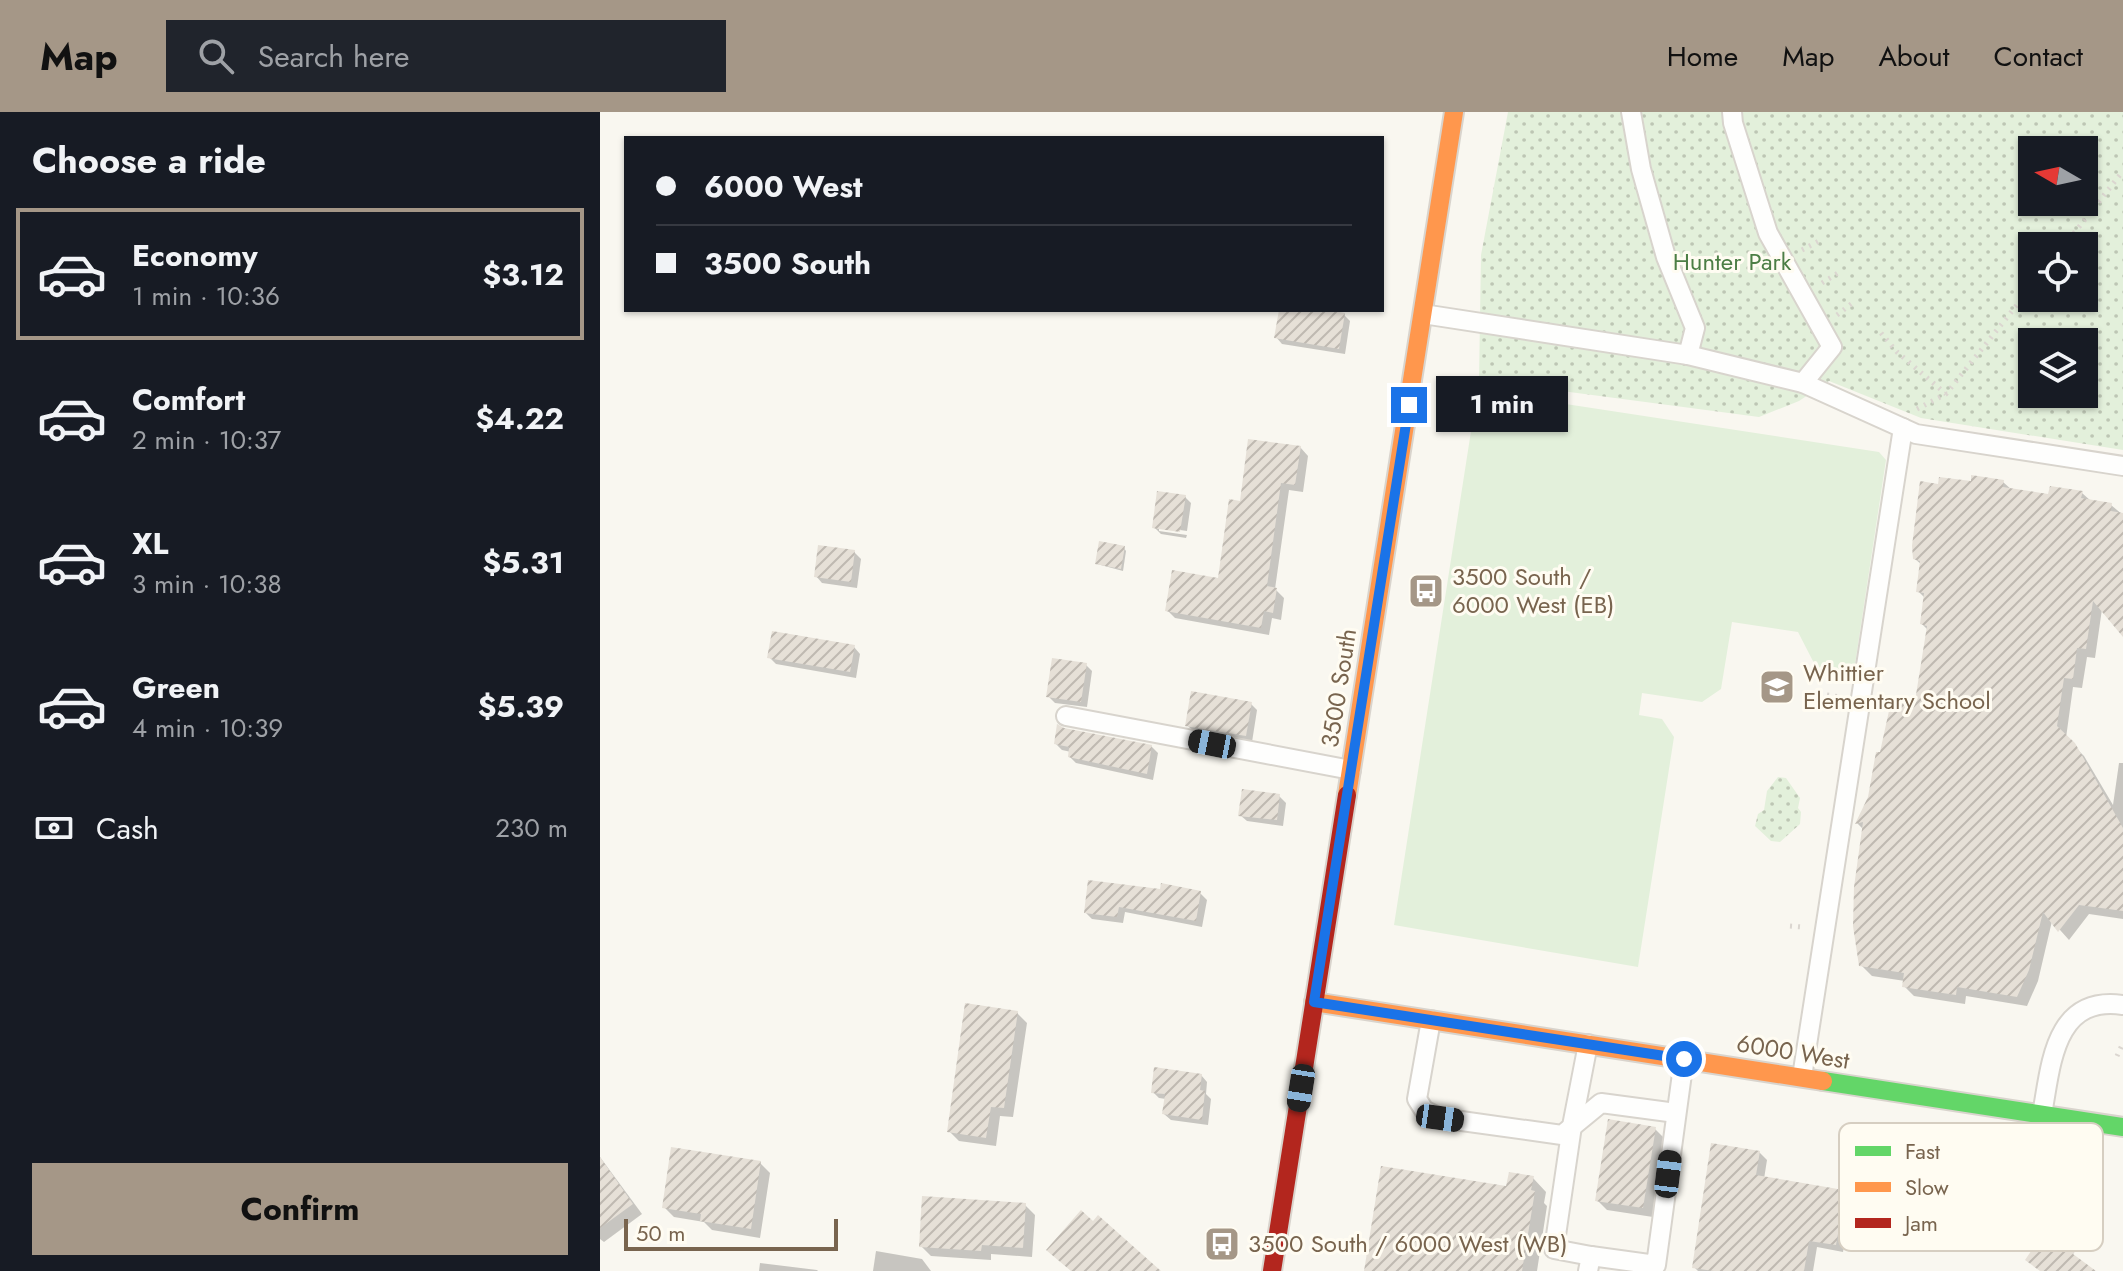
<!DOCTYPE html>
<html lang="en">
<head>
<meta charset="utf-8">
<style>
	:root { --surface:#171b24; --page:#20242c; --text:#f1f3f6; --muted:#9ea1a6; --line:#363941; --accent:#a59787 }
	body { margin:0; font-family:Jost,sans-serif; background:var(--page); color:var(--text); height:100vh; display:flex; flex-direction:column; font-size:30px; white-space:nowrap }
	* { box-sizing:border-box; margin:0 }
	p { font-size:26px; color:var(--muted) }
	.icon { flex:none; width:44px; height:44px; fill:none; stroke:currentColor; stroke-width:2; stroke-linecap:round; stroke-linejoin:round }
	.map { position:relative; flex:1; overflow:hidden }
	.details { display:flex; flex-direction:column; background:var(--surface); width:600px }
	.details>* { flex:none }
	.banner { position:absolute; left:24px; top:24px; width:760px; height:176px; border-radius:0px; box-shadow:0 2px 6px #0004; display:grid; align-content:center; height:176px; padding:0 32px; background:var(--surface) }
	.needle { width:52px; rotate:279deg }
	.controls { position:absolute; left:1418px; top:24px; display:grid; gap:16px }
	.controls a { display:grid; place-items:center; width:80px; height:80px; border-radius:0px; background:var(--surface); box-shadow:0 2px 6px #0004; font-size:40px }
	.scale { position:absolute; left:24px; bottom:20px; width:214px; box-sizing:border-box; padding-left:8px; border:4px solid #78644e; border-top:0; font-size:22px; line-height:28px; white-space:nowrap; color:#78644e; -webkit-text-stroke:6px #fffcf2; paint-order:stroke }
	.end { position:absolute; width:36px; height:36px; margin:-18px; border:10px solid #1a73e8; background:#fff; box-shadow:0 0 0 4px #fff }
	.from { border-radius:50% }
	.bubble { position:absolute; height:56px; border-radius:0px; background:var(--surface); box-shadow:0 2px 6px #0004; font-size:26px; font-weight:700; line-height:56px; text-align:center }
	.car { position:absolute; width:24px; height:48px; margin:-24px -12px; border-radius:10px; box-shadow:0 0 6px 2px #0007; background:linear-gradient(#222 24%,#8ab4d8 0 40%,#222 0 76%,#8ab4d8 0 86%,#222 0) }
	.banner b { display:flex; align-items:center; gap:28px; height:76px; font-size:30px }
	.banner b+b { border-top:2px solid var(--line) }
	.banner i { width:20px; height:20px; background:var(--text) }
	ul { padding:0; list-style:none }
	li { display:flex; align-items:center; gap:24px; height:132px; margin:0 16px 12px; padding:0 16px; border:4px solid transparent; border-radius:0px }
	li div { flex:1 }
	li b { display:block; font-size:30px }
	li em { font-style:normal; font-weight:700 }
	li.current { border-color:var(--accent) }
	li>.icon { width:72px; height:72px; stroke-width:1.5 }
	h2 { padding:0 32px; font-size:36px; line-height:96px }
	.pay { display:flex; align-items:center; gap:20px; height:88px; padding:0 32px; font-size:30px }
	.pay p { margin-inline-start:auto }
	.button { display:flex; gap:16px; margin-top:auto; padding:16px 32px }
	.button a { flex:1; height:92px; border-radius:0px; background:var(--accent); color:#111; font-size:32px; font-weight:700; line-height:92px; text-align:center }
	header { display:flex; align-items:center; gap:48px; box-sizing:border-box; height:112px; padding:0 40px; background:var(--accent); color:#111 }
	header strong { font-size:38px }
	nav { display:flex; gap:44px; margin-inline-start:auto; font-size:28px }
	.search { width:560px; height:72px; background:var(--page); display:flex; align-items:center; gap:20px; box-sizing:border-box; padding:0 28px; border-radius:0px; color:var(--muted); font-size:30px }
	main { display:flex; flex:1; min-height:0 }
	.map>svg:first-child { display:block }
	.green { fill:#e3f0db }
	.park { fill:url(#park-dots); fill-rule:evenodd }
	.shadow { fill:#0003 }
	.building { fill:url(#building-hatch) }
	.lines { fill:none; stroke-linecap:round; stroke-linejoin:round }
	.lane-casing { stroke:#d8d4cd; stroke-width:22 }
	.fast-casing { stroke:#d9d4cd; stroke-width:22 }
	.slow-casing { stroke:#d9d4cd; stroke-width:22 }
	.jam-casing { stroke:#d9d4cd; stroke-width:22 }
	.path { stroke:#dbd6d0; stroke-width:5; stroke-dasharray:2 6; stroke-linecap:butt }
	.lane { stroke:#fefefd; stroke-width:18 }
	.fast { stroke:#63d668; stroke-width:18 }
	.slow { stroke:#ff974d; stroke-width:18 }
	.jam { stroke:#b3261e; stroke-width:18 }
	.route { stroke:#1a73e8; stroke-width:10 }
	.labels { text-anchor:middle; stroke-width:6; stroke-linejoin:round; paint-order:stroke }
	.park-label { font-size:24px; fill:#4c7e45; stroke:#fffcf2 }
	.poi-label { font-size:24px; fill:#78644e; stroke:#fffcf2; text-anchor:start }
	.street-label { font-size:24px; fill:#78644e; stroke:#fffcf2 }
	.key { fill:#fffcf2; stroke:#d6cec1; stroke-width:2 }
	.key-label { font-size:22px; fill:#78644e }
</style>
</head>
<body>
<header>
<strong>Map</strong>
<div class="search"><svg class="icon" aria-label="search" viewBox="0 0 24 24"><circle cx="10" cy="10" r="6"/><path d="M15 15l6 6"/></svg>Search here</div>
<nav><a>Home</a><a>Map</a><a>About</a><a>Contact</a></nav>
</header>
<main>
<section class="details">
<h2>Choose a ride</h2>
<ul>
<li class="current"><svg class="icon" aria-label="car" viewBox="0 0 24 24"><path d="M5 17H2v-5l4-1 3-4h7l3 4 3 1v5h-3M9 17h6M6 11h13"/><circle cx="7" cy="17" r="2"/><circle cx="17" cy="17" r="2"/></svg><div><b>Economy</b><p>1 min · 10:36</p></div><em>$3.12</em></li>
<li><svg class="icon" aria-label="car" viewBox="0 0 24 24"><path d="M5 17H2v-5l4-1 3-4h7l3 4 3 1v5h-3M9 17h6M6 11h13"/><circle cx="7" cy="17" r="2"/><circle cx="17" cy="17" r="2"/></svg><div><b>Comfort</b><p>2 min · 10:37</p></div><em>$4.22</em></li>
<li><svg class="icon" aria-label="car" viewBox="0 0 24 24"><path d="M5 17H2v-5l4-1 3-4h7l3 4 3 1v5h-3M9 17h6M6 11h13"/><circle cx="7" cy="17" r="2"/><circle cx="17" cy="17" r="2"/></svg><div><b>XL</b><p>3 min · 10:38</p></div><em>$5.31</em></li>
<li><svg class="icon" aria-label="car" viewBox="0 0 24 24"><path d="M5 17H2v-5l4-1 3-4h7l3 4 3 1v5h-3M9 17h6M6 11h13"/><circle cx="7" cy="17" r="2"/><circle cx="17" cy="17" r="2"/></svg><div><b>Green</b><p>4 min · 10:39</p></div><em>$5.39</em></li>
</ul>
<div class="pay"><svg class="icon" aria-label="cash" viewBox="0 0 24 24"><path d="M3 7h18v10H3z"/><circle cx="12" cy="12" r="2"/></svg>Cash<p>230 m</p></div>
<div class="button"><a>Confirm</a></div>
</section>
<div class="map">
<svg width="1523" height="1159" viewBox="0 0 1523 1159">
	<defs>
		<pattern id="park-dots" width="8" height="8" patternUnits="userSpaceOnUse" patternTransform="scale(2)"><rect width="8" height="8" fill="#e3f0db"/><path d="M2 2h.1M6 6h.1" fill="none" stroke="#bdc6b4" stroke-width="1.8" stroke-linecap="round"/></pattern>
		<pattern id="building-hatch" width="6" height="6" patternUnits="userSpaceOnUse" patternTransform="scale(2)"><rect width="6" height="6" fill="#e6e0d7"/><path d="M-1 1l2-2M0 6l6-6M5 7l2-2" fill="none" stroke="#bfb9b1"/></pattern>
	</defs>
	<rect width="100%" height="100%" fill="#f9f7f0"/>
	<polygon class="green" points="879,268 931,275 946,289 1279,340 1286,348 1254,559 1216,555 1198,520 1132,510 1121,577 1102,590 1042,581 1039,603 1062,607 1074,625 1038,855 794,813"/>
	<g class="park">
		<path d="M908,0H1523V338L1321,306L1229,269L1199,289L1159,305L879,268L881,143ZM1432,38H1484V90H1432ZM1432,134H1484V186H1432ZM1432,230H1484V282H1432Z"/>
		<polygon points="1178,665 1186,666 1200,686 1198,696 1201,700 1200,712 1180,730 1171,729 1155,714 1158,702 1164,698 1167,679"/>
	</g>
	<g class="shadow">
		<polygon points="681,198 717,198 744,203 750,209 745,242 682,232 676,225"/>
		<polygon points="700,335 708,344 703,380 689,378 675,477 684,486 681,508 672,506 669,523 575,506 567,498 620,468 642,391"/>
		<polygon points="1403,370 1412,378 1450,384 1482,381 1491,389 1511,393 1523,403 1523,522 1502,497 1495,546 1487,545 1482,576 1473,575 1466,626 1484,644 1513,693 1519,651 1523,651 1523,807 1489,802 1469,828 1452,809 1438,869 1427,894 1366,884 1365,892 1314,884 1304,874 1305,869 1272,864 1261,853 1264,718 1257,711 1270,686 1282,642 1317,591 1328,518 1322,512 1325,486 1318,479 1322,453 1315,447 1340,374"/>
		<polygon points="585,385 591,391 587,419 559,415 559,419 587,423 586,426 561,422 554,415"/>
		<polygon points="524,436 526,439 523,459 497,452"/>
		<polygon points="254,440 261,447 257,476 222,471 216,464"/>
		<polygon points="254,535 260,542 256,566 176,552 170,546"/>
		<polygon points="486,553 492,559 487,595 455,591 448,584"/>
		<polygon points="651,592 657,598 652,630 594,620 587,613"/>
		<polygon points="456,632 551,634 558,641 553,668 476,651 470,645 471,640 462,638"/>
		<polygon points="679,684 686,691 683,714 647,709 640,703"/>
		<polygon points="562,779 600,781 607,788 602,815 525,800 523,811 492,807 486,801"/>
		<polygon points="417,901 427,911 413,1005 400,1004 396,1034 359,1029 349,1019"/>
		<polygon points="601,963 607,970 606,982 611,987 608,1013 571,1008 564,1002 566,987 559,986 553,980"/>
		<polygon points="1055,1017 1065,1027 1053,1105 1007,1098 997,1088"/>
		<polygon points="1159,1040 1167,1048 1164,1067 1266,1083 1274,1091 1268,1127 1246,1123 1243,1140 1217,1135 1213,1159 1098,1159 1094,1155"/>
		<polygon points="0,1045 42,1102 4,1130 0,1127"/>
		<polygon points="160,1051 170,1061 160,1126 112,1118 104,1110 74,1105 64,1095"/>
		<polygon points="933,1066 946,1080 944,1091 947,1094 937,1159 766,1159 908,1077"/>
		<polygon points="425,1093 435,1103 432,1145 391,1142 391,1148 331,1144 321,1134"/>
		<polygon points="276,1139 322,1147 331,1159 273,1159"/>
		<polygon points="160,1151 217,1158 218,1159 159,1159"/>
	</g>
	<g class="building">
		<polygon points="679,198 729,198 745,201 739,237 674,226"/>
		<polygon points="648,327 701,334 695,373 681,371 667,474 677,476 673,501 664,499 661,516 565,499 572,458 618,466 629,387 640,389"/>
		<polygon points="1371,363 1404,368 1403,375 1448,382 1450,374 1483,379 1481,386 1512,391 1511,399 1523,401 1523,525 1493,489 1486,537 1477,536 1473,567 1464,566 1457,614 1475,631 1523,716 1523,799 1479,793 1458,820 1443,800 1429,858 1417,885 1357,875 1356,883 1302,875 1304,861 1259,854 1253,814 1254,775 1263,710 1255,712 1268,685 1276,640 1280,640 1292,585 1315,589 1327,514 1320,512 1324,481 1316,480 1320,449 1313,447 1312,434 1320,369 1338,372 1339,365 1371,369"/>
		<polygon points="557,379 586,383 580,420 552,416"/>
		<polygon points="499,429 525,434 521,457 495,452"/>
		<polygon points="218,433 255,438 251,470 214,465"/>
		<polygon points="172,519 255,533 250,560 167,546"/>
		<polygon points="452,546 487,551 481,590 446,585"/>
		<polygon points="591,579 652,590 646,624 585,614"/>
		<polygon points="457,612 464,616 552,633 547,662 468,645 469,635 454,632"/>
		<polygon points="642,677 680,682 677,708 638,704"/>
		<polygon points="488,768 560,777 561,771 601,779 596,809 519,795 517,805 484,801"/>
		<polygon points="365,891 418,899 404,996 391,995 386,1026 347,1020"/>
		<polygon points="554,955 602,962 600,978 605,979 602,1008 562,1002 565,982 551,981"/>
		<polygon points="1008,1007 1056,1015 1043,1096 995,1089"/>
		<polygon points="1111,1031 1160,1039 1156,1063 1267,1082 1261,1120 1239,1116 1236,1133 1209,1129 1204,1159 1114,1159 1092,1156"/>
		<polygon points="71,1035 161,1049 151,1117 100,1109 101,1102 62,1096"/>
		<polygon points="0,1045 33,1092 0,1116"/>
		<polygon points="781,1054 906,1074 909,1060 934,1064 931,1078 935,1079 922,1159 764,1159"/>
		<polygon points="322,1084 426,1091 423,1136 382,1133 381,1139 319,1135"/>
		<polygon points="481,1098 493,1109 498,1103 561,1159 471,1159 446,1138"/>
		<polygon points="1446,1117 1476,1138 1473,1142 1496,1159 1440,1159 1425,1148"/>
	</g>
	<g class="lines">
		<defs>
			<g id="lane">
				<polyline points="1031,0 1041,57 1066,145 1095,216 1088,243"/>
				<polyline points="1132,0 1133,11 1168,121 1232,235 1203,271"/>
				<polyline points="823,202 1088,243 1203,271 1316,322 1523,354"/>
				<polyline points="466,604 751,658"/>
				<polyline points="831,908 817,987 824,998 840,1006 962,1023 1001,991 1076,1001"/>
				<polyline points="988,932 972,1014 954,1137 991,1144"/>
				<polyline points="1202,965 1303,316"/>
				<path d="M1442,1002C1451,955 1453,883 1523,893"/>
				<polyline points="988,1159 991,1144 1056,1153 1084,947"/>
			</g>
			<polyline id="fast" points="1223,969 1523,1015"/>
			<g id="slow">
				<polyline points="747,683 854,0"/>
				<polyline points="714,890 1223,969"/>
			</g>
			<polyline id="jam" points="672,1159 747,683"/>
		</defs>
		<use href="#lane" class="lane-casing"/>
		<use href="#fast" class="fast-casing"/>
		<use href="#slow" class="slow-casing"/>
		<use href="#jam" class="jam-casing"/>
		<g class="path">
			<polyline points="1464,134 1523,59"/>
			<polyline points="1202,138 1219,129"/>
			<polyline points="1222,171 1238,161"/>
			<polyline points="1237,203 1255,189"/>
			<polyline points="1281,221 1297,240 1346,282"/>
			<polyline points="1317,297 1346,282 1432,174"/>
			<polyline points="1227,583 1240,585"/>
			<polyline points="1190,814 1202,815"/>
			<polyline points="1517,944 1523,931"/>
		</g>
		<use href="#lane" class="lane"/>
		<use href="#fast" class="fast"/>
		<use href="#slow" class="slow"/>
		<use href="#jam" class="jam"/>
	</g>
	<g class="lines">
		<polyline class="route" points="809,293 714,890 1084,947"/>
	</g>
	<defs>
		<symbol id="bus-square" viewBox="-11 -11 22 22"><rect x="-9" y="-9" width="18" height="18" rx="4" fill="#a59787" stroke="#fffcf2"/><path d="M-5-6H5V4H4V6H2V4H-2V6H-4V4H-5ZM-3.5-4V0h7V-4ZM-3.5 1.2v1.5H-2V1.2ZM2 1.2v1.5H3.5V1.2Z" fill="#fff"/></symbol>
		<symbol id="school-square" viewBox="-11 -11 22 22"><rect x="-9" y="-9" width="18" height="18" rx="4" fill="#a59787" stroke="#fffcf2"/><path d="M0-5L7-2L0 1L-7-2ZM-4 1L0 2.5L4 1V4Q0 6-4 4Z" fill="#fff"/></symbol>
	</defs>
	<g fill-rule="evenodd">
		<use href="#bus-square" x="806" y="459" width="40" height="40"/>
		<use href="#school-square" x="1157" y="555" width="40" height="40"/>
		<use href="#bus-square" x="602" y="1112" width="40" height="40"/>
	</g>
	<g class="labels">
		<g class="park-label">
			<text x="1132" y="158">Hunter Park</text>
		</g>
		<g class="poi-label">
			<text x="852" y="473">3500 South /<tspan x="852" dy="28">6000 West (EB)</tspan></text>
			<text x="1203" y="569">Whittier<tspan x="1203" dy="28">Elementary School</tspan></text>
			<text x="648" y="1140">3500 South / 6000 West (WB)</text>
		</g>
		<g class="street-label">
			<text transform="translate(739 576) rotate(-81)" y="8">3500 South</text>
			<text transform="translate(1193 940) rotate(9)" y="8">6000 West</text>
		</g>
	</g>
	<rect x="1239" y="1011" width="264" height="128" rx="12" class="key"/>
	<rect x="1255" y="1034" width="36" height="10" fill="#63d668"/>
	<rect x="1255" y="1070" width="36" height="10" fill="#ff974d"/>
	<rect x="1255" y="1106" width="36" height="10" fill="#b3261e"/>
	<g class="key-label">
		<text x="1305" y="1047">Fast</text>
		<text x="1305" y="1083">Slow</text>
		<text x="1305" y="1119">Jam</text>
	</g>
</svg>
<div class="controls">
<a><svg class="needle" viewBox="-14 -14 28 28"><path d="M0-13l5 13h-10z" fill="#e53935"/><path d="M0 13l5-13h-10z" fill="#9ea1a6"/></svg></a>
<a><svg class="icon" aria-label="locate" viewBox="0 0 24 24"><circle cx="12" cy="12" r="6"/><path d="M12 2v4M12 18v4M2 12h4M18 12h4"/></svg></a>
<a><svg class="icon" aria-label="layers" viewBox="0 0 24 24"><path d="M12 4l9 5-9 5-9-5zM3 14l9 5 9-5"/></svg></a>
</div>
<div class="scale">50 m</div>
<i class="end from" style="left:1084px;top:947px"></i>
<i class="end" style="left:809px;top:293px"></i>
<div class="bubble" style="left:836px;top:264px;width:132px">1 min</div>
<i class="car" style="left:612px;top:632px;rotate:281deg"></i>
<i class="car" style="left:701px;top:976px;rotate:189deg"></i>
<i class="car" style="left:840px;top:1006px;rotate:98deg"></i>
<i class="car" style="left:1068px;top:1062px;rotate:7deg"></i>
<div class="banner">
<b><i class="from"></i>6000 West</b>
<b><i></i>3500 South</b>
</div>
</div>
</main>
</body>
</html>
